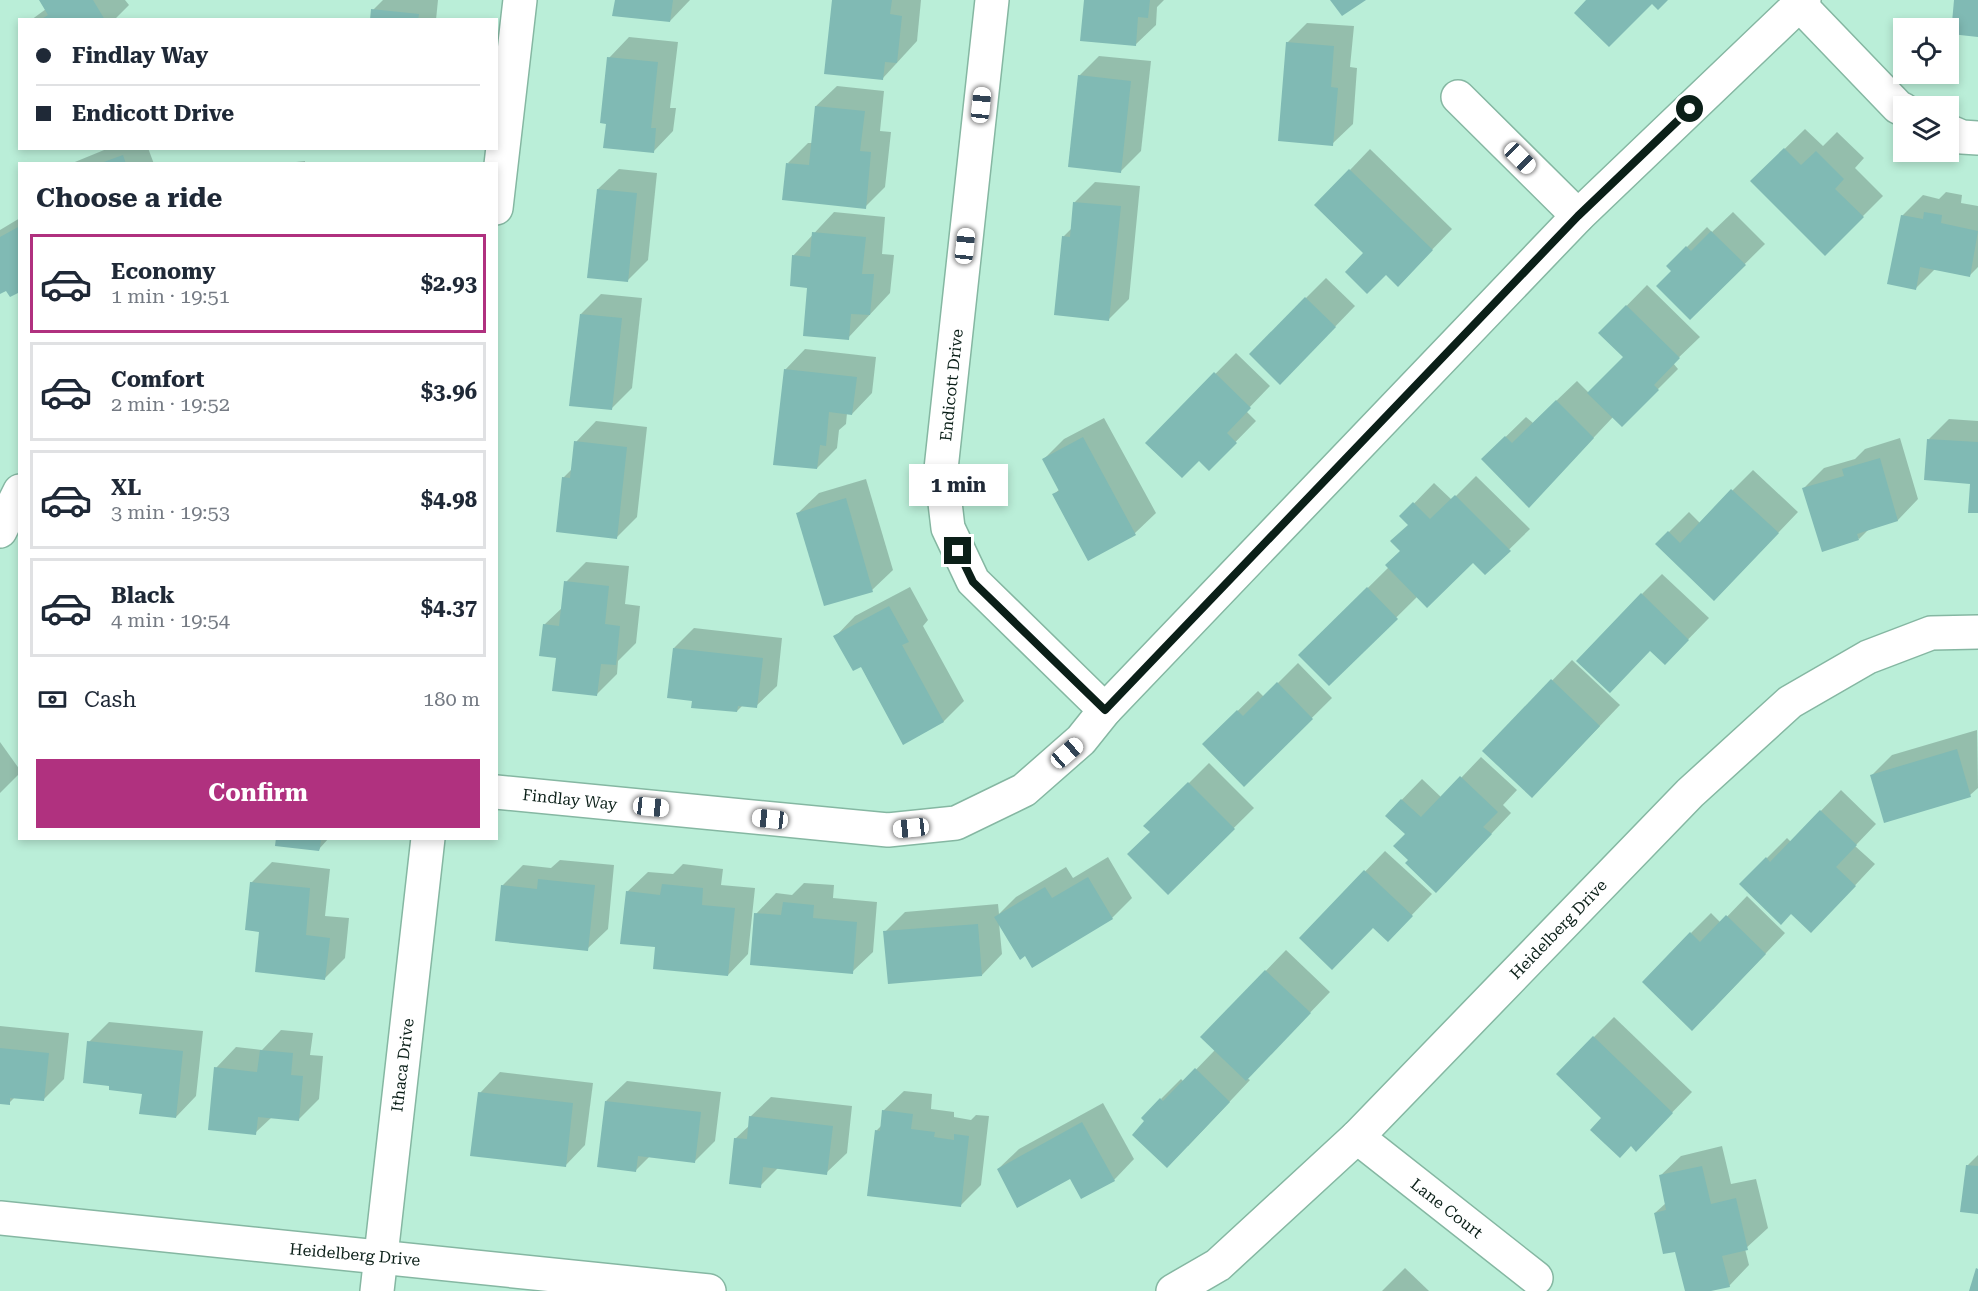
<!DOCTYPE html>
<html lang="en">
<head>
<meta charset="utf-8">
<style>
	:root { --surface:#fff; --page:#f2f2f3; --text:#1f2937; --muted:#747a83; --line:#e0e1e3; --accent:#b0317f }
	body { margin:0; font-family:"Roboto Serif",serif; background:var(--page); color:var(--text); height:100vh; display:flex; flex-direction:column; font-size:22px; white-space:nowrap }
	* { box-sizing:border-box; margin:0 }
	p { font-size:20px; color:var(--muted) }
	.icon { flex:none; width:33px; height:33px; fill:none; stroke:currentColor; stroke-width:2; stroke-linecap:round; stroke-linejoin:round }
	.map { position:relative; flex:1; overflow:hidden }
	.details { position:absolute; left:18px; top:162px; width:480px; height:678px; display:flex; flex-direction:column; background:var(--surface); border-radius:0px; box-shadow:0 3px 9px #0003 }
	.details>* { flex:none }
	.banner { position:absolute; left:18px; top:18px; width:480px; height:132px; border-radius:0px; box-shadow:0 3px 9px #0003; display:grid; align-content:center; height:132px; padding:0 18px; background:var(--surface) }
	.fabs { position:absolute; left:1893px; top:18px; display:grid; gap:12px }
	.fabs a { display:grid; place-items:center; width:66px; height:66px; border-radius:0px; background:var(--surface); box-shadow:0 3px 9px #0003; font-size:30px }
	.end { position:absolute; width:27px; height:27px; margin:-14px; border:8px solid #0b1f18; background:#fff; box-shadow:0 0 0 3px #fff }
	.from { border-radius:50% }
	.bubble { position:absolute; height:42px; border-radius:0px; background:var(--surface); box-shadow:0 3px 9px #0003; font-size:20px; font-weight:700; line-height:42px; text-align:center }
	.car { position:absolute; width:18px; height:36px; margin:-18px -9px; border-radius:8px; box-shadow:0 0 4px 2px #0007; background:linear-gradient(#fff 24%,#345 0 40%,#fff 0 76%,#345 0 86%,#fff 0) }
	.banner b { display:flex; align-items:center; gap:21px; height:57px; font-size:22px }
	.banner b+b { border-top:2px solid var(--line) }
	.banner i { width:15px; height:15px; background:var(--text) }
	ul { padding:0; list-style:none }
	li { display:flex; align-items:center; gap:18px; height:99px; margin:0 12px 9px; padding:0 6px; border:3px solid var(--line); border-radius:0px }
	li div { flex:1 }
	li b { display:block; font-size:22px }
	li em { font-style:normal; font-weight:700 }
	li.active { border-color:var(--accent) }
	li>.icon { width:54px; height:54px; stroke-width:1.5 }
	h2 { padding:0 18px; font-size:27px; line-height:72px }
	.pay { display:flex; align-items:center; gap:15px; height:66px; padding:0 18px; font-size:22px }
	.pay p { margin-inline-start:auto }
	.cta { display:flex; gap:12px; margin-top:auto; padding:12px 18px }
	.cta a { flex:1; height:69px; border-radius:0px; background:var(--accent); color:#fff; font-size:24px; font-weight:700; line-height:69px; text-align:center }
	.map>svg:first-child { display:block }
	.shadow { fill:#0003 }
	.building { fill:#80bab4 }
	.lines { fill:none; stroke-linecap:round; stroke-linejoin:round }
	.minor-casing { stroke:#85b7a2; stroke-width:36 }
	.minor { stroke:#fff; stroke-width:33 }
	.route { stroke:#0b1f18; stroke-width:8 }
	.labels { text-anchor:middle; stroke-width:6; stroke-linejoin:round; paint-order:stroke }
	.street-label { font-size:16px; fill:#0b1f18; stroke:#fff }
</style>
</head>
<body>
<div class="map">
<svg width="1978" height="1291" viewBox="0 0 1978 1291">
	<rect width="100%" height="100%" fill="#baeed8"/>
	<g class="shadow">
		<polygon points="41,0 125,0 129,5 114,20 31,20 46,9"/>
		<polygon points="383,0 438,0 436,20 372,20 373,10"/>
		<polygon points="616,0 690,0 670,21"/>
		<polygon points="833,0 921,0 917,41 883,78"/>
		<polygon points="1085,0 1164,0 1157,7 1156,25 1135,45"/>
		<polygon points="1307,23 1354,26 1350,67 1357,68 1353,124 1332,144 1287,43"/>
		<polygon points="629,37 678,42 670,108 676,108 673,131 653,152 608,122 609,58"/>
		<polygon points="1099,56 1151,61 1141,151 1121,171 1079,76"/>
		<polygon points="837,86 884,91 880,131 891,132 885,187 865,207 788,163 808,143 812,143 816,106"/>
		<polygon points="1805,129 1823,146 1837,132 1864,158 1855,168 1883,196 1825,254 1752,181"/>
		<polygon points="109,148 148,148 154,164 70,164"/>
		<polygon points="1370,149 1452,229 1398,285 1365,253 1350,170"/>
		<polygon points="305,161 305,164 278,164"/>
		<polygon points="619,169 657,173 648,260 627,281 598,189"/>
		<polygon points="1095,182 1140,186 1129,299 1108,320 1063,237 1072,228 1075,202"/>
		<polygon points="1946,192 1962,195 1961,203 1978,206 1978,267 1969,276 1935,269 1915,289 1902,216 1923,195 1939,199"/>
		<polygon points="834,212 885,217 882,254 894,255 890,293 848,338 808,287 793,256"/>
		<polygon points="1733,212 1765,244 1690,318 1673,271 1668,266 1707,227 1712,232"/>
		<polygon points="20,218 20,290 6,288 0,292 0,230"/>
		<polygon points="1326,278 1355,306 1301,362 1306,298"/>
		<polygon points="1647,285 1700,337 1673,363 1678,369 1622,425 1613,417 1549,485 1483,459 1526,417 1533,423 1577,381 1589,393 1625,357 1600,333"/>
		<polygon points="601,294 642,298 632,388 612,408 581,314"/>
		<polygon points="805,349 876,357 872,393 852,414 847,413 846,424 839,430 837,448 817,468 785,370"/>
		<polygon points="1236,353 1270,386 1246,411 1256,421 1209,469 1199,459 1147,443"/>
		<polygon points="1104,418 1156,513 1135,533 1089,559 1054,494 1060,489 1044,459 1064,439"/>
		<polygon points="1949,419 1978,421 1978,512 1972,483 1929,439"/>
		<polygon points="596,421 647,427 637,517 616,538 563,478 573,468 576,442"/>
		<polygon points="1900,438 1918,499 1898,520 1869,529 1859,539 1804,488 1824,468 1855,459 1865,449"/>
		<polygon points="1753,470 1798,512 1734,579 1657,544 1689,512 1700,523"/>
		<polygon points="1476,476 1530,529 1485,573 1473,561 1418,596 1329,684 1300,655 1389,567 1401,550 1410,524 1402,516 1434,483 1452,500"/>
		<polygon points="866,479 893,570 872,590 798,513 819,493"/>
		<polygon points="586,562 629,566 625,604 640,606 636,643 618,661 617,674 597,694 557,657 544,625 563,607 566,582"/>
		<polygon points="1662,574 1709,618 1665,663 1642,594"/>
		<polygon points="910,587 928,620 923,626 964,701 944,721 904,743 861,666 835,637 855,616"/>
		<polygon points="694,628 782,638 777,686 756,706 743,705 737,711 694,699 674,648"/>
		<polygon points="1572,660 1620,705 1552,776 1484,751"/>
		<polygon points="1298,663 1332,698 1244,785 1204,744 1258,691 1264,697"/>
		<polygon points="1977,730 1978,788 1970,795 1872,775 1892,755"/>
		<polygon points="0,742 20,770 20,773 0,793"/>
		<polygon points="1481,757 1517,790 1503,805 1511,813 1456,871 1410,860 1407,834 1387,815 1422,779 1442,798"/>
		<polygon points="1209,763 1254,808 1168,893 1151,832 1146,826"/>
		<polygon points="1841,790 1876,824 1855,846 1875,864 1831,911 1741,884 1787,838 1791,842"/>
		<polygon points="277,838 329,838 319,849"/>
		<polygon points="1385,851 1432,894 1408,919 1301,938"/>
		<polygon points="1108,857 1132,898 1112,918 1025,954 999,923 1002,954 982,975 885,932 905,912 998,904 999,914 1016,897 1066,867 1073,878"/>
		<polygon points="560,860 614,865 608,929 587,949 502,886 523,865 551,868"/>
		<polygon points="272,862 330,869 325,916 349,918 345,958 325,978 260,931 251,883"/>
		<polygon points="683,864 723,869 721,885 755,888 748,954 728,975 657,946 627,892 648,872 673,874"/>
		<polygon points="804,883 834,885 833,898 877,902 873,952 852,972 756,914 776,893 792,895"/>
		<polygon points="1747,896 1785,933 1713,1009 1691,933 1711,913 1721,923"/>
		<polygon points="1286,950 1330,992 1247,1078 1250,1080 1188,1146 1161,1099 1181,1079 1184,1082 1215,1050 1202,1037"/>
		<polygon points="1614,1017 1692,1092 1656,1129 1603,1118 1594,1037"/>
		<polygon points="109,1022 203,1031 196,1096 176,1117 143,1092 111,1084 89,1042"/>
		<polygon points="0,1026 69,1033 64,1079 43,1100 15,1097 9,1103 0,1102"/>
		<polygon points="281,1030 313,1033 310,1055 323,1056 319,1099 298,1120 272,1117 255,1133 216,1068 236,1047 262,1050"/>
		<polygon points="500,1072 593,1083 585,1145 565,1166 480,1093"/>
		<polygon points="627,1081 721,1092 715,1141 695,1161 650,1156 636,1170 606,1101"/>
		<polygon points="904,1091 932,1094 931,1109 954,1112 954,1117 971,1120 976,1115 989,1116 981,1185 961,1205 876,1131 882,1125 883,1111"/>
		<polygon points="771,1097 852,1106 847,1153 826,1173 778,1168 760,1186 735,1139 750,1125 750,1117"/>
		<polygon points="1103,1103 1134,1159 1114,1180 998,1169 1019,1149"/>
		<polygon points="1722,1146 1731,1184 1756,1179 1768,1228 1745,1249 1749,1265 1729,1286 1705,1291 1686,1291 1677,1250 1655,1213 1666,1203 1660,1176 1681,1156"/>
		<polygon points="1978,1155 1978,1212 1967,1166"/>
		<polygon points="1405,1268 1429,1291 1382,1291"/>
	</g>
	<g class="building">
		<polygon points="39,0 93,0 105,20 40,20 48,15"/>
		<polygon points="615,0 673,0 670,22 612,16"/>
		<polygon points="832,0 892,0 890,14 902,16 897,63 885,62 883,80 824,74"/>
		<polygon points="1084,0 1150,0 1148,18 1138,17 1136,46 1080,41"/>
		<polygon points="1330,0 1366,0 1342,16"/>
		<polygon points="1586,0 1668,0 1658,10 1652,4 1609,47 1574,13"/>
		<polygon points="1954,0 1978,0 1978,37 1951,34"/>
		<polygon points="371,9 419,14 418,20 370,20"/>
		<polygon points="1286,42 1334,46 1331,87 1338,88 1333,146 1278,141"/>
		<polygon points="607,57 658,62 651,128 656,128 654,153 603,148 606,124 600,123"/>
		<polygon points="1078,75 1131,81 1121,173 1068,167"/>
		<polygon points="815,106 865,111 860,151 871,152 866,209 782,200 786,163 809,165"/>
		<polygon points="1784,148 1801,165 1816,151 1844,179 1835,189 1864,217 1825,256 1750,181"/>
		<polygon points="123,155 126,164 101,164 101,163"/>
		<polygon points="1349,169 1433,250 1398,287 1386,275 1367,294 1345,272 1363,253 1314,205"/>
		<polygon points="597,189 637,193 628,282 587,278"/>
		<polygon points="1073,202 1121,206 1109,321 1054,315 1062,236 1070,237"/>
		<polygon points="1924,212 1942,215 1941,223 1978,231 1970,277 1920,267 1916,290 1887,284 1901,215 1923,219"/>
		<polygon points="20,226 20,292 10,297 6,291 0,294 0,237"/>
		<polygon points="1711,231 1746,265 1690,320 1656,286 1671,271 1666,266 1686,246 1691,251"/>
		<polygon points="812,232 866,237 862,274 874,274 870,315 851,314 849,340 803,336 807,288 790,286 792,255 810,257"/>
		<polygon points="1305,297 1336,327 1280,385 1249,354"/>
		<polygon points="1626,305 1680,358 1654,385 1659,390 1622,427 1587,393 1623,357 1598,333"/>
		<polygon points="580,314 622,318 612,410 569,406"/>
		<polygon points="784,369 857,377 852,415 829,412 826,446 820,445 817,469 773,465"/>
		<polygon points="1214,372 1251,408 1227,433 1237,443 1209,471 1199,461 1182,478 1145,443"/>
		<polygon points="1556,400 1594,438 1529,508 1481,459 1505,436 1512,443"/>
		<polygon points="1083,437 1136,535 1088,561 1052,494 1059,491 1042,459"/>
		<polygon points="1927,439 1978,442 1978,513 1968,513 1970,484 1924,480"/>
		<polygon points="574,441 627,447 617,539 556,532 562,477 570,478"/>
		<polygon points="1880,458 1898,521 1857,534 1859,540 1822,552 1802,488 1844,476 1842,469"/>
		<polygon points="1731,489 1779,533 1714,601 1655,544 1668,531 1680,543"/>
		<polygon points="1455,495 1511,551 1485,575 1473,563 1427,608 1385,565 1400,551 1390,541 1408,525 1399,516 1413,502 1430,519"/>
		<polygon points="846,498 873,592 824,606 796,513"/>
		<polygon points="564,581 609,586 605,624 620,626 616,665 601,664 597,696 552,691 556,658 539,656 543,624 559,626"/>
		<polygon points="1367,587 1398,619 1329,686 1298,655"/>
		<polygon points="1641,593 1689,640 1665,665 1650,651 1610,693 1576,661"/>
		<polygon points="889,606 909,642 902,645 944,722 903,745 861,667 853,671 833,636"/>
		<polygon points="673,648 763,658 757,708 738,706 737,712 691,708 692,701 667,698"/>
		<polygon points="1551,679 1600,726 1532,798 1482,751"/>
		<polygon points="1277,682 1313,719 1244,787 1202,744 1237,710 1243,716"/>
		<polygon points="1957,749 1971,797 1884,823 1870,775"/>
		<polygon points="1460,776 1498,812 1483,827 1492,834 1436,893 1405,863 1408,860 1393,846 1405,834 1385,816 1401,799 1421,817"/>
		<polygon points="1188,782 1235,829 1168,895 1127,854 1150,832 1143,826"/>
		<polygon points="1820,810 1857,845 1836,867 1856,886 1811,933 1791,914 1781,925 1739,884 1766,857 1770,862"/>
		<polygon points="276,838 321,838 320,848 319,851 275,846"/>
		<polygon points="1364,870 1413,916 1388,942 1373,928 1332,970 1299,938"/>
		<polygon points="1088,877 1113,919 1032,968 1025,956 1020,960 994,917 1045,887 1052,898"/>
		<polygon points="538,879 595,885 588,951 495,941 501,885 537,889"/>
		<polygon points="250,882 310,888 306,935 330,938 325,980 255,972 259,932 245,930"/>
		<polygon points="662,884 703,888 702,905 735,908 728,976 653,969 655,947 620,944 626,891 660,895"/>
		<polygon points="783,902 814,905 813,918 857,922 853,974 750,965 754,913 781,915"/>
		<polygon points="1726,915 1766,954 1692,1031 1642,982 1690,932 1700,942"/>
		<polygon points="978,924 982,976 888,984 883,931"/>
		<polygon points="1265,970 1311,1013 1246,1081 1200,1037"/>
		<polygon points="1593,1036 1673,1113 1636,1152 1631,1146 1620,1158 1590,1130 1601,1118 1556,1074"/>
		<polygon points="87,1041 183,1051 176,1118 139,1114 142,1094 109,1090 109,1086 83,1083"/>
		<polygon points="0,1048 49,1053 44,1101 10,1098 10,1105 0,1104"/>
		<polygon points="260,1050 293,1053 291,1075 303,1076 299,1121 258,1117 256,1135 208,1130 214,1067 257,1072"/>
		<polygon points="1195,1068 1230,1102 1167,1168 1132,1135 1144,1121 1141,1118 1160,1098 1163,1101"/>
		<polygon points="478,1092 573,1103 566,1167 470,1156"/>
		<polygon points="605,1101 701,1112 695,1163 638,1156 636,1172 597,1167"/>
		<polygon points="882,1110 913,1114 911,1129 935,1132 934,1137 954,1140 954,1134 969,1136 961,1207 867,1196 875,1130 880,1131"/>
		<polygon points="749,1116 833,1126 827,1175 763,1167 761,1188 729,1184 734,1138 747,1139"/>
		<polygon points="1082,1122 1115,1181 1081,1199 1070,1179 1017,1208 997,1169"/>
		<polygon points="1966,1165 1978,1166 1978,1214 1960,1212"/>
		<polygon points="1702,1166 1711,1204 1736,1198 1748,1250 1722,1256 1730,1287 1711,1291 1685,1291 1675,1252 1663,1254 1654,1213 1666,1210 1659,1175"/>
		<polygon points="1976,1268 1978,1269 1978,1291 1969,1291"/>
	</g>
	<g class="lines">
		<defs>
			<g id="minor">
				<polyline points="992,0 941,469 948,528 973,581 1105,710"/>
				<polyline points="1800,5 1898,107 1904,110"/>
				<polyline points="1458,97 1578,216"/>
				<polyline points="1948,131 1962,137 1978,138"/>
				<polyline points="496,208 520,0"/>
				<polyline points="0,531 20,491"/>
				<polyline points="496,792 888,830 956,823 1024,790 1081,740 1105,710 1578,216 1804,0"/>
				<polyline points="1357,1137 1536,1278"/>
				<polyline points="0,1218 709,1291"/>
				<polyline points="377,1291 428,838"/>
				<polyline points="1173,1291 1218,1265 1357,1137 1690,793 1790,702 1868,657 1931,633 1978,632"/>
			</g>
		</defs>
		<use href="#minor" class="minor-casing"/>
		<use href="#minor" class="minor"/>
	</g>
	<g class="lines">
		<polyline class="route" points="958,551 973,582 1105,710 1578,216 1690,109"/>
	</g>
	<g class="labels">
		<g class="street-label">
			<text transform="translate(951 385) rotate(-84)" y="6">Endicott Drive</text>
			<text transform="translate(570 799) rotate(6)" y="6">Findlay Way</text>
			<text transform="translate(1558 929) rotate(-46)" y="6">Heidelberg Drive</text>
			<text transform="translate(402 1065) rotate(-83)" y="6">Ithaca Drive</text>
			<text transform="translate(1447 1208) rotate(38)" y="6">Lane Court</text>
			<text transform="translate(355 1254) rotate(5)" y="6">Heidelberg Drive</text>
		</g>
	</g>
</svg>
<div class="fabs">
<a><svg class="icon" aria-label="locate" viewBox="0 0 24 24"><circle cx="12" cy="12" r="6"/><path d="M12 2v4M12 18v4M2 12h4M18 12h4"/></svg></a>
<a><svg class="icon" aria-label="layers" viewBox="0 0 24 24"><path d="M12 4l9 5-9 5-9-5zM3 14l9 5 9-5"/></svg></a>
</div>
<i class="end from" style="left:1690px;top:109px"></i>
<i class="end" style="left:958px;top:551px"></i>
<div class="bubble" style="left:909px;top:464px;width:99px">1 min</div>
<i class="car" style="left:981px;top:105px;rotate:6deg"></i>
<i class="car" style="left:1520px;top:158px;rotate:135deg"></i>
<i class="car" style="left:965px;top:246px;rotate:6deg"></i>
<i class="car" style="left:1067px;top:753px;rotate:49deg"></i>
<i class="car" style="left:651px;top:807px;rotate:96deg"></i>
<i class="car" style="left:770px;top:819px;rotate:276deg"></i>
<i class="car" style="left:911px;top:828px;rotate:264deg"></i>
<div class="banner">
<b><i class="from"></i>Findlay Way</b>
<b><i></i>Endicott Drive</b>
</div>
<section class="details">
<h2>Choose a ride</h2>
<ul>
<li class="active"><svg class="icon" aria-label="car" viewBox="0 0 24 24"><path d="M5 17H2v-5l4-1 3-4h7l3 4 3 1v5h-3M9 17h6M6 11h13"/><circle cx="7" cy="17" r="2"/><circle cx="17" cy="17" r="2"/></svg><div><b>Economy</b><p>1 min · 19:51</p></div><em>$2.93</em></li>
<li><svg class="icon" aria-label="car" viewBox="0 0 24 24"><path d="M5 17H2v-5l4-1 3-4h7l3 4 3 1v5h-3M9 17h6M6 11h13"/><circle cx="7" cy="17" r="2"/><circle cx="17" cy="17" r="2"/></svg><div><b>Comfort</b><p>2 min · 19:52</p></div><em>$3.96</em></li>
<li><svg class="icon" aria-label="car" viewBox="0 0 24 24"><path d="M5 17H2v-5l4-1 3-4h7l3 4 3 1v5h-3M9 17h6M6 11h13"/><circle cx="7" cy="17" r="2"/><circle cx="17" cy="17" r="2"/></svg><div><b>XL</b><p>3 min · 19:53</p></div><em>$4.98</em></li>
<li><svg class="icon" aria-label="car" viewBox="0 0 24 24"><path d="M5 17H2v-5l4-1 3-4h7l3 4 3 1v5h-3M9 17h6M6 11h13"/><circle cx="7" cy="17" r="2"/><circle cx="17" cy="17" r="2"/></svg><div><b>Black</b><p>4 min · 19:54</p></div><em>$4.37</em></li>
</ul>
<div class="pay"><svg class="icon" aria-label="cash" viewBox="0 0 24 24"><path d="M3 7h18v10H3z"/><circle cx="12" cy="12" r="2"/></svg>Cash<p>180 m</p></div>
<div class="cta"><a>Confirm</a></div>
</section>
</div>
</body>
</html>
